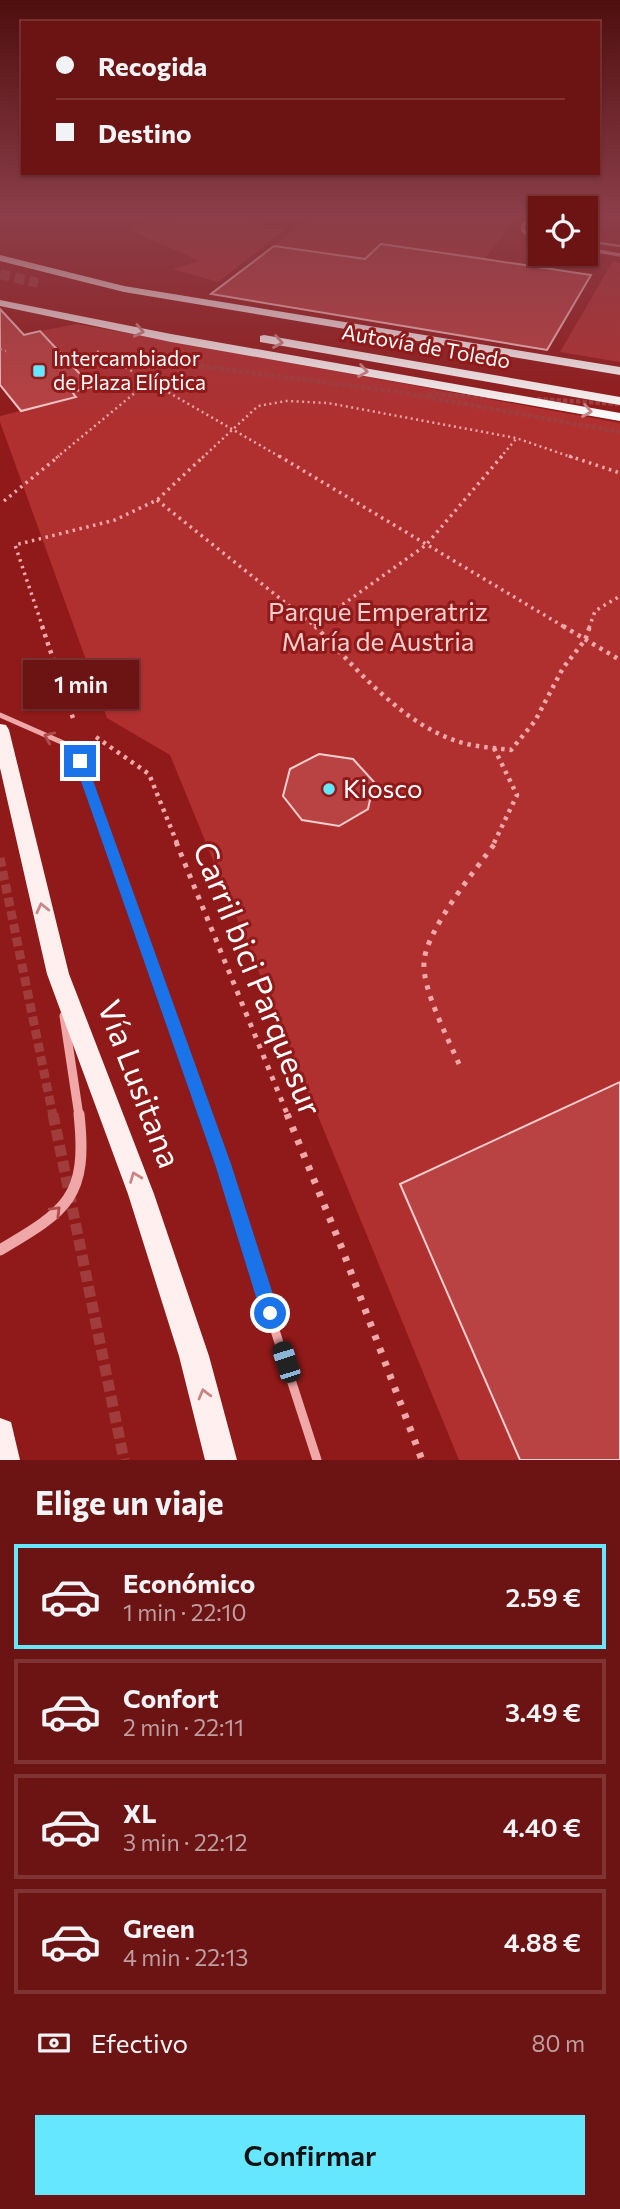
<!DOCTYPE html>
<html lang="es">
<head>
<meta charset="utf-8">
<style>
	:root { --surface:#6c1413; --page:#742121; --text:#f1f3f6; --muted:#be9ea0; --line:#7f3333; --accent:#65e7ff }
	body { margin:0; font-family:Commissioner,sans-serif; background:var(--page); color:var(--text); height:100vh; display:flex; flex-direction:column; font-size:26px; white-space:nowrap }
	* { box-sizing:border-box; margin:0 }
	p { font-size:23px; color:var(--muted) }
	.icon { flex:none; width:38px; height:38px; fill:none; stroke:currentColor; stroke-width:2; stroke-linecap:round; stroke-linejoin:round }
	.map { position:relative; height:1460px; overflow:hidden }
	.side { display:flex; flex-direction:column; background:var(--surface); flex:1 }
	.side>* { flex:none }
	.guide { position:absolute; left:21px; top:21px; width:579px; height:154px; border-radius:0px; box-shadow:0 2px 5px #0004,0 0 0 2px var(--line); display:grid; align-content:center; height:154px; padding:0 35px; background:var(--surface) }
	.fabs { position:absolute; left:528px; top:196px; display:grid; gap:14px }
	.fabs a { display:grid; place-items:center; width:70px; height:70px; border-radius:0px; background:var(--surface); box-shadow:0 2px 5px #0004,0 0 0 2px var(--line); font-size:35px }
	.end { position:absolute; width:32px; height:32px; margin:-16px; border:9px solid #1a73e8; background:#fff; box-shadow:0 0 0 4px #fff }
	.from { border-radius:50% }
	.bubble { position:absolute; height:49px; border-radius:0px; background:var(--surface); box-shadow:0 2px 5px #0004,0 0 0 2px var(--line); font-size:23px; font-weight:600; line-height:49px; text-align:center }
	.car { position:absolute; width:21px; height:42px; margin:-21px -10px; border-radius:9px; box-shadow:0 0 5px 2px #0007; background:linear-gradient(#222 24%,#8ab4d8 0 40%,#222 0 76%,#8ab4d8 0 86%,#222 0) }
	.guide b { display:flex; align-items:center; gap:24px; height:66px; font-size:26px }
	.guide b+b { border-top:2px solid var(--line) }
	.guide i { width:18px; height:18px; background:var(--text) }
	ul { padding:0; list-style:none }
	li { display:flex; align-items:center; gap:21px; height:105px; margin:0 14px 10px; padding:0 21px; border:4px solid var(--line); border-radius:0px }
	li div { flex:1 }
	li b { display:block; font-size:26px }
	li em { font-style:normal; font-weight:600 }
	li.current { border-color:var(--accent) }
	li>.icon { width:63px; height:63px; stroke-width:1.5 }
	h2 { padding:0 35px; font-size:32px; line-height:84px }
	.pay { display:flex; align-items:center; gap:18px; height:77px; padding:0 35px; font-size:26px }
	.pay p { margin-inline-start:auto }
	.primary-button { display:flex; gap:14px; margin-top:auto; padding:14px 35px }
	.primary-button a { flex:1; height:80px; border-radius:0px; background:var(--accent); color:#111; font-size:28px; font-weight:600; line-height:80px; text-align:center }
	.map>svg:first-child { display:block }
	.green { fill:#b03030 }
	.building { fill:#b94242; stroke:#fbcece; stroke-width:2 }
	.lines { fill:none; stroke-linecap:round; stroke-linejoin:round }
	.street-tunnel-far2 { stroke:#a13c3c; stroke-width:4.5; stroke-dasharray:4.5 2; stroke-linecap:butt }
	.street-tunnel-far1 { stroke:#a13c3c; stroke-width:9; stroke-dasharray:9 4.5; stroke-linecap:butt }
	.street-tunnel { stroke:#a13c3c; stroke-width:11; stroke-dasharray:11 5; stroke-linecap:butt }
	.highway-tunnel { stroke:#a13c3c; stroke-width:10; stroke-dasharray:10 5; stroke-linecap:butt }
	.path-far4 { stroke:#efa7a8; stroke-width:2.5; stroke-dasharray:2 3.5; stroke-linecap:butt }
	.path-far3 { stroke:#efa7a8; stroke-width:3.5; stroke-dasharray:2.5 4.5; stroke-linecap:butt }
	.path-far2 { stroke:#efa7a8; stroke-width:4.5; stroke-dasharray:3.5 5; stroke-linecap:butt }
	.path-far1 { stroke:#efa7a8; stroke-width:5; stroke-dasharray:4.5 7; stroke-linecap:butt }
	.path { stroke:#efa7a8; stroke-width:7; stroke-dasharray:5 9; stroke-linecap:butt }
	.lane-far3 { stroke:#efa7a8; stroke-width:2.5 }
	.lane-far2 { stroke:#efa7a8; stroke-width:5 }
	.lane-far1 { stroke:#efa7a8; stroke-width:7 }
	.lane { stroke:#efa7a8; stroke-width:9 }
	.street-far2 { stroke:#efa7a8; stroke-width:3.5 }
	.street-far1 { stroke:#efa7a8; stroke-width:9 }
	.street { stroke:#efa7a8; stroke-width:11 }
	.primary { fill:#fff0ef; fill-rule:evenodd }
	.highway { fill:#fff; fill-rule:evenodd }
	.oneway { stroke:#c88c8c }
	.oneway2 { stroke:#b14b4b }
	.oneway3 { stroke:#c88584 }
	.route { fill:#1a73e8 }
	.poi-dot { fill:#65e7ff; stroke:#901a19; stroke-width:2.5 }
	.labels { text-anchor:middle; stroke-width:6; stroke-linejoin:round; paint-order:stroke }
	.far-street-label { font-size:21px; fill:#fff; stroke:#901a19 }
	.far-poi-label { font-size:21px; fill:#fff; stroke:#901a19; text-anchor:start }
	.park-label { font-size:26px; fill:#fbcece; stroke:#901a19 }
	.poi-label { font-size:26px; fill:#fff; stroke:#901a19; text-anchor:start }
	.near-street-label { font-size:32px; fill:#fff; stroke:#901a19 }
</style>
</head>
<body>
<div class="map">
<svg width="620" height="1460" viewBox="0 0 620 1460">
	<rect width="100%" height="100%" fill="#901a19"/>
	<g class="green">
		<polygon points="178,216 254,216 263,227 286,229 218,282 173,269 199,261 128,229"/>
		<polygon points="311,216 519,216 484,259 365,259 274,246"/>
		<polygon points="613,261 620,263 620,362 560,352"/>
		<polygon points="77,324 620,423 620,1460 459,1460 170,755 107,718 0,422 0,416 75,397 72,392 92,387 40,331"/>
	</g>
	<g class="building">
		<polygon points="381,244 484,259 591,275 547,350 211,294 274,246 365,259"/>
		<polygon points="0,309 24,335 40,331 92,387 72,392 76,397 21,411 0,385"/>
		<polygon points="319,754 353,759 374,782 368,809 339,826 302,820 283,796 290,769"/>
		<polygon points="620,1082 620,1460 520,1460 400,1184"/>
	</g>
	<g class="lines">
		<g class="street-tunnel-far2">
			<polyline points="116,355 399,392 620,432"/>
			<polyline points="428,394 490,397"/>
			<polyline points="537,399 620,404"/>
		</g>
		<polyline class="street-tunnel-far1" points="0,858 53,1116"/>
		<polyline class="street-tunnel" points="53,1114 124,1460"/>
		<polyline class="highway-tunnel" points="0,274 38,283"/>
		<g class="path-far4">
			<polyline points="0,349 6,351"/>
			<polyline points="97,351 282,458"/>
			<polyline points="56,458 148,382"/>
			<polyline points="202,458 258,406 286,401 328,403 516,438 574,458"/>
			<polyline points="500,458 516,439"/>
		</g>
		<g class="path-far3">
			<polyline points="279,456 566,628"/>
			<polyline points="569,456 620,473"/>
			<polyline points="157,500 317,628"/>
			<polyline points="4,501 59,456"/>
			<polyline points="314,625 426,545 502,456"/>
			<polyline points="43,628 15,545 115,520 157,500 204,456"/>
			<polyline points="589,628 595,611 620,596"/>
		</g>
		<g class="path-far2">
			<polyline points="42,626 73,718"/>
			<path d="M315,626C357,669 403,726 463,743C478,747 495,748 511,750L535,721L563,668L585,640L590,626"/>
			<polyline points="563,626 620,660"/>
			<polyline points="96,737 149,774 177,843"/>
			<polyline points="494,748 517,795 494,843"/>
		</g>
		<g class="path-far1">
			<polyline points="176,842 288,1116"/>
			<path d="M459,1064C448,1038 422,989 424,962C426,930 476,869 496,842"/>
		</g>
		<polyline class="path" points="287,1114 341,1246 422,1460"/>
		<polyline class="lane-far3" points="586,241 620,246"/>
		<polyline class="lane-far2" points="0,715 68,745 80,761 109,843"/>
		<polyline class="lane-far1" points="109,842 206,1116"/>
		<polyline class="lane" points="205,1114 317,1460"/>
		<g class="street-far2">
			<polyline points="531,216 523,225 523,231 541,242"/>
			<polyline points="586,249 620,255"/>
		</g>
		<polyline class="street-far1" points="64,1016 79,1116"/>
		<path class="street" d="M0,1250C68,1210 88,1197 79,1114"/>
		<g class="primary">
			<polygon points="0,724 6,725 9,730 69,974 154,1194 209,1356 237,1460 205,1460 179,1356 128,1194 47,974 0,768"/>
			<polygon points="0,1418 11,1422 20,1460 0,1460"/>
		</g>
		<g class="highway">
			<polygon points="0,255 124,286 620,367 620,375 124,292 0,261"/>
			<polygon points="0,300 171,334 620,413 620,421 171,342 0,306"/>
			<polygon points="264,335 620,397 620,405 260,342 260,336"/>
		</g>
	</g>
	<defs><path id="oneway-chevron" d="M-2-3.5L2.5 0L-2 3.5" fill="none" stroke-width="1.6" stroke-linecap="round" stroke-linejoin="round" transform="scale(1.75)"/></defs>
	<g class="oneway">
		<use href="#oneway-chevron" transform="translate(139 331) rotate(12)"/>
		<use href="#oneway-chevron" transform="translate(278 342) rotate(10)"/>
		<use href="#oneway-chevron" transform="translate(363 371) rotate(10)"/>
		<use href="#oneway-chevron" transform="translate(587 411) rotate(10)"/>
	</g>
	<g class="oneway2">
		<use href="#oneway-chevron" transform="translate(49 737) rotate(-156)"/>
		<use href="#oneway-chevron" transform="translate(56 1211) rotate(-45)"/>
	</g>
	<g class="oneway3">
		<use href="#oneway-chevron" transform="translate(42 908) rotate(-103)"/>
		<use href="#oneway-chevron" transform="translate(135 1177) rotate(-111)"/>
		<use href="#oneway-chevron" transform="translate(204 1394) rotate(-105)"/>
	</g>
	<linearGradient id="sky" x2="0" y2="1"><stop stop-color="#4f0e0e"/><stop offset="0.51" stop-color="#8b3e49"/><stop offset="1" stop-color="#8b3e49" stop-opacity="0"/></linearGradient>
	<rect width="620" height="420" fill="url(#sky)"/>
	<polygon class="route" points="80,757 86,761 231,1164 279,1313 277,1320 270,1323 263,1320 261,1313 215,1164 74,761"/>
	<g class="poi-dot">
		<rect x="32" y="364" width="14" height="14" rx="3.5"/>
		<circle cx="329" cy="789" r="7"/>
	</g>
	<g class="labels">
		<g class="far-street-label">
			<text transform="translate(426 347) rotate(10)" y="7">Autovía de Toledo</text>
		</g>
		<g class="far-poi-label">
			<text x="53" y="366">Intercambiador<tspan x="53" dy="24">de Plaza Elíptica</tspan></text>
		</g>
		<g class="park-label">
			<text x="378" y="621">Parque Emperatriz<tspan x="378" dy="30">María de Austria</tspan></text>
		</g>
		<g class="poi-label">
			<text x="343" y="798">Kiosco</text>
		</g>
		<g class="near-street-label">
			<text transform="translate(257 979) rotate(68)" y="11">Carril bici Parquesur</text>
			<text transform="translate(139 1084) rotate(69)" y="11">Vía Lusitana</text>
		</g>
	</g>
</svg>
<div class="fabs">
<a><svg class="icon" aria-label="locate" viewBox="0 0 24 24"><circle cx="12" cy="12" r="6"/><path d="M12 2v4M12 18v4M2 12h4M18 12h4"/></svg></a>
</div>
<i class="end from" style="left:270px;top:1313px"></i>
<i class="end" style="left:80px;top:761px"></i>
<div class="bubble" style="left:23px;top:660px;width:116px">1 min</div>
<i class="car" style="left:286px;top:1362px;rotate:342deg"></i>
<div class="guide">
<b><i class="from"></i>Recogida</b>
<b><i></i>Destino</b>
</div>
</div>
<section class="side">
<h2>Elige un viaje</h2>
<ul>
<li class="current"><svg class="icon" aria-label="car" viewBox="0 0 24 24"><path d="M5 17H2v-5l4-1 3-4h7l3 4 3 1v5h-3M9 17h6M6 11h13"/><circle cx="7" cy="17" r="2"/><circle cx="17" cy="17" r="2"/></svg><div><b>Económico</b><p>1 min · 22:10</p></div><em>2.59 €</em></li>
<li><svg class="icon" aria-label="car" viewBox="0 0 24 24"><path d="M5 17H2v-5l4-1 3-4h7l3 4 3 1v5h-3M9 17h6M6 11h13"/><circle cx="7" cy="17" r="2"/><circle cx="17" cy="17" r="2"/></svg><div><b>Confort</b><p>2 min · 22:11</p></div><em>3.49 €</em></li>
<li><svg class="icon" aria-label="car" viewBox="0 0 24 24"><path d="M5 17H2v-5l4-1 3-4h7l3 4 3 1v5h-3M9 17h6M6 11h13"/><circle cx="7" cy="17" r="2"/><circle cx="17" cy="17" r="2"/></svg><div><b>XL</b><p>3 min · 22:12</p></div><em>4.40 €</em></li>
<li><svg class="icon" aria-label="car" viewBox="0 0 24 24"><path d="M5 17H2v-5l4-1 3-4h7l3 4 3 1v5h-3M9 17h6M6 11h13"/><circle cx="7" cy="17" r="2"/><circle cx="17" cy="17" r="2"/></svg><div><b>Green</b><p>4 min · 22:13</p></div><em>4.88 €</em></li>
</ul>
<div class="pay"><svg class="icon" aria-label="cash" viewBox="0 0 24 24"><path d="M3 7h18v10H3z"/><circle cx="12" cy="12" r="2"/></svg>Efectivo<p>80 m</p></div>
<div class="primary-button"><a>Confirmar</a></div>
</section>
</body>
</html>
